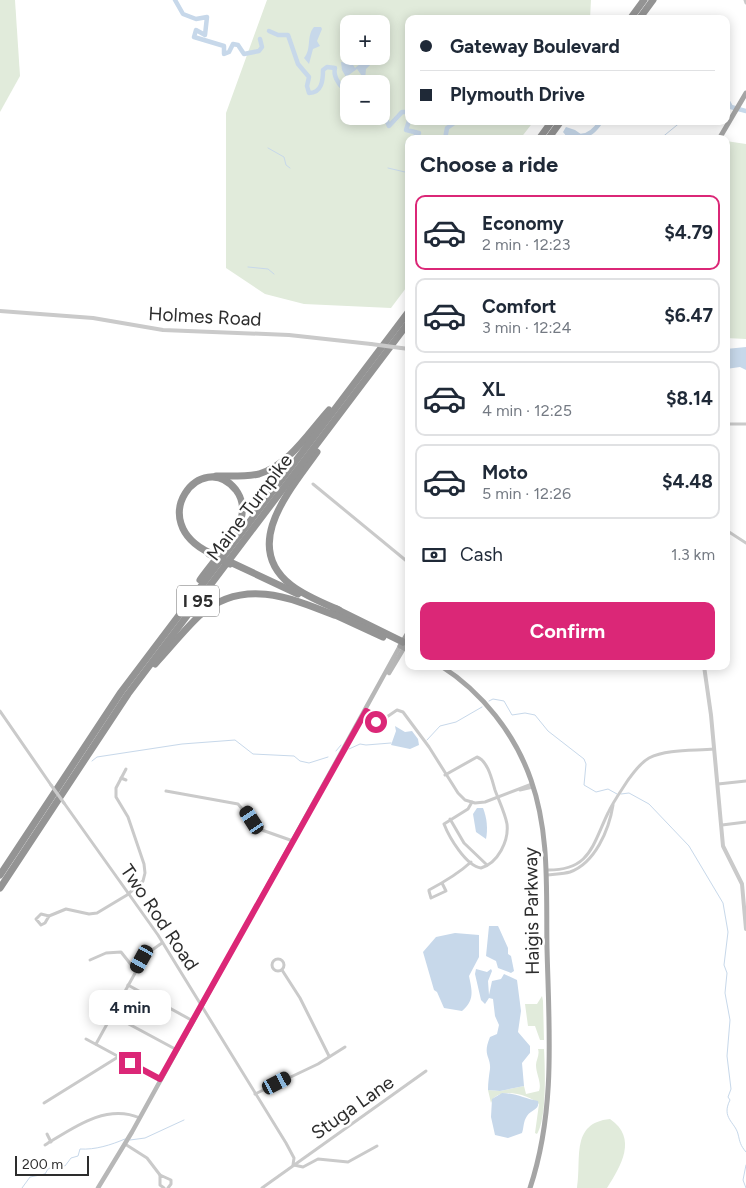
<!DOCTYPE html>
<html lang="en">
<head>
<meta charset="utf-8">
<style>
	:root { --surface:#fff; --page:#f6f6f7; --text:#1f2937; --muted:#747a83; --line:#e0e1e3; --accent:#db2777 }
	body { margin:0; font-family:Figtree,sans-serif; background:var(--page); color:var(--text); height:100vh; display:flex; flex-direction:column; font-size:19px; white-space:nowrap }
	* { box-sizing:border-box; margin:0 }
	p { font-size:16px; color:var(--muted) }
	.icon { flex:none; width:28px; height:28px; fill:none; stroke:currentColor; stroke-width:2; stroke-linecap:round; stroke-linejoin:round }
	.map { position:relative; flex:1; overflow:hidden }
	.side { position:absolute; left:405px; top:135px; width:325px; height:535px; display:flex; flex-direction:column; background:var(--surface); border-radius:10px; box-shadow:0 2px 12px #0003 }
	.side>* { flex:none }
	.banner { position:absolute; left:405px; top:15px; width:325px; height:110px; border-radius:10px; box-shadow:0 2px 12px #0003; display:grid; align-content:center; height:110px; padding:0 15px; background:var(--surface) }
	.tools { position:absolute; left:340px; top:15px; display:grid; gap:10px }
	.tools a { display:grid; place-items:center; width:50px; height:50px; border-radius:10px; background:var(--surface); box-shadow:0 2px 12px #0003; font-size:25px }
	.scale { position:absolute; left:15px; bottom:12px; width:74px; box-sizing:border-box; padding-left:5px; border:2px solid #2d2d2d; border-top:0; font-size:14px; line-height:18px; white-space:nowrap; color:#2d2d2d; -webkit-text-stroke:4px #fff; paint-order:stroke }
	.end { position:absolute; width:22px; height:22px; margin:-11px; border:6px solid #db2777; background:#fff; box-shadow:0 0 0 2px #fff }
	.from { border-radius:50% }
	.bubble { position:absolute; height:35px; border-radius:10px; background:var(--surface); box-shadow:0 2px 12px #0003; font-size:16px; font-weight:700; line-height:35px; text-align:center }
	.car { position:absolute; width:15px; height:30px; margin:-15px -8px; border-radius:6px; box-shadow:0 0 4px 1px #0007; background:linear-gradient(#222 24%,#8ab4d8 0 40%,#222 0 76%,#8ab4d8 0 86%,#222 0) }
	.banner b { display:flex; align-items:center; gap:18px; height:48px; font-size:19px }
	.banner b+b { border-top:1px solid var(--line) }
	.banner i { width:12px; height:12px; background:var(--text) }
	ul { padding:0; list-style:none }
	li { display:flex; align-items:center; gap:15px; height:75px; margin:0 10px 8px; padding:0 5px; border:2px solid var(--line); border-radius:10px }
	li div { flex:1 }
	li b { display:block; font-size:19px }
	li em { font-style:normal; font-weight:700 }
	li.selected { border-color:var(--accent) }
	li>.icon { width:45px; height:45px; stroke-width:1.5 }
	h2 { padding:0 15px; font-size:22px; line-height:60px }
	.pay { display:flex; align-items:center; gap:12px; height:55px; padding:0 15px; font-size:19px }
	.pay p { margin-inline-start:auto }
	.cta { display:flex; gap:10px; margin-top:auto; padding:10px 15px }
	.cta a { flex:1; height:58px; border-radius:10px; background:var(--accent); color:#fff; font-size:20px; font-weight:700; line-height:58px; text-align:center }
	.map>svg:first-child { display:block }
	.green { fill:#e1ebdb; fill-rule:evenodd }
	.water { fill:#c7d8ea }
	.lines { fill:none; stroke-linecap:round; stroke-linejoin:round }
	.stream { stroke:#c7d8ea; stroke-width:1 }
	.river { stroke:#c7d8ea; stroke-width:4.5 }
	.minor { stroke:#cacaca; stroke-width:3 }
	.tertiary { stroke:#cacaca; stroke-width:4 }
	.secondary { stroke:#b7b7b7; stroke-width:4.5 }
	.primary { stroke:#a5a5a5; stroke-width:5 }
	.motorway { stroke:#949494; stroke-width:7 }
	.minor-bridge { stroke:#cacaca; stroke-width:3 }
	.tertiary-bridge { stroke:#cacaca; stroke-width:4 }
	.motorway-bridge { stroke:#949494; stroke-width:7 }
	.route { stroke:#db2777; stroke-width:6 }
	.labels { text-anchor:middle; stroke-width:5; stroke-linejoin:round; paint-order:stroke }
	.shield { fill:#fff; stroke:#6c6c6c; stroke-width:1 }
	.shield-label { font-size:18px; font-weight:bold; fill:#2d2d2d }
	.street-label { font-size:19px; fill:#2d2d2d; stroke:#fff }
</style>
</head>
<body>
<div class="map">
<svg width="746" height="1188" viewBox="0 0 746 1188">
	<rect width="100%" height="100%" fill="#fff"/>
	<g class="green">
		<polygon points="0,0 15,0 20,76 0,112"/>
		<path d="M267,0H591L590,19H409V121H534L520,139H409V284L391,308L304,304L265,294L226,268V113ZM349,24H381V56H349ZM349,84H381V116H349Z"/>
		<polygon points="726,141 746,144 746,339 726,338 726,209 730,209 726,193"/>
		<polygon points="542,996 543,1001 544,1040 540,1040 535,1026 528,1026 525,1004 537,1004"/>
		<path d="M538,1049H544C545,1069 547,1118 537,1134L535,1133L539,1104C530,1095 497,1085 491,1103L488,1090L500,1091L524,1086L526,1094L539,1091C542,1083 536,1074 536,1065C536,1060 540,1055 538,1049Z"/>
		<path d="M610,1119C638,1138 621,1166 607,1188H577C582,1159 570,1123 610,1119Z"/>
	</g>
	<g class="water">
		<path d="M314,27H321L322,29L317,41L320,46L313,49L309,64L304,58C312,49 306,36 314,27Z"/>
		<polygon points="360,56 370,56 375,60 366,69 365,80 357,69 346,77 342,70 341,62 352,63 355,68 360,64"/>
		<polygon points="566,127 575,130 585,137 567,137 563,132"/>
		<polygon points="746,347 746,370 740,367 726,369 726,349"/>
		<polygon points="395,726 405,732 412,731 418,739 419,745 410,749 391,745 396,731"/>
		<path d="M477,808H483C487,818 488,829 486,839L476,832L473,814Z"/>
		<polygon points="489,926 498,926 499,928 508,948 508,954 511,956 514,971 511,973 498,968 496,961 486,956"/>
		<path d="M455,933L479,935V957L469,976C472,991 475,1000 462,1011L444,1008L437,992L434,990L423,952L436,937Z"/>
		<path d="M476,969L487,972L491,969L492,971L488,981L489,995L492,981L501,979L504,974L517,980L521,1011L518,1032L530,1046V1053L522,1063L524,1086L500,1091L488,1090C488,1082 489,1076 490,1069C491,1056 482,1056 490,1037L497,1034L499,1025L495,1016L493,999L489,998L485,1004L481,1000L475,974Z"/>
		<path d="M502,1093C516,1093 525,1099 538,1101C540,1110 532,1109 527,1116C523,1122 524,1127 522,1133L508,1138L495,1135L491,1117L492,1099Z"/>
	</g>
	<g class="lines">
		<g class="stream">
			<polyline points="660,139 682,121"/>
			<polyline points="268,148 284,157 286,165 290,168"/>
			<polyline points="388,168 409,173"/>
			<polyline points="248,267 268,269 274,274"/>
			<polyline points="489,701 493,699 504,701 512,715 525,713 535,715 548,731 584,759 586,764 584,785 596,792 608,789 617,794"/>
			<polyline points="427,740 440,726 456,722 482,707"/>
			<polyline points="349,749 360,744 366,745 391,743"/>
			<polyline points="336,751 341,745"/>
			<polyline points="92,761 97,757 182,744 235,740 253,754 294,756 300,761 309,763 328,757"/>
			<path d="M621,794L629,793L649,804L689,846L723,903L728,932L724,965L727,973L725,993L730,1020L727,1056L731,1089L728,1097L730,1100C721,1118 735,1122 738,1134C740,1142 740,1145 746,1152"/>
			<polyline points="130,1140 145,1138 184,1120"/>
			<path d="M22,1188L30,1177L45,1174L48,1169L58,1164L65,1166L71,1158L78,1156L80,1149C95,1150 111,1145 125,1139"/>
			<polyline points="746,1188 743,1180 746,1165"/>
		</g>
		<g class="river">
			<polyline points="175,0 183,14 196,19 207,17 205,35 196,30 194,37 224,46 224,54 229,52 233,44 238,45 244,54 259,51 262,47 260,39"/>
			<path d="M269,31L278,35H288L298,64L309,77L307,86L309,93C322,93 323,80 323,70L327,67L335,68C333,75 338,84 344,89H349"/>
			<polyline points="726,98 731,107 746,111"/>
			<polyline points="381,106 385,107 385,117 389,126 402,112 406,112 409,116"/>
			<polyline points="409,121 406,130 419,133 412,139"/>
			<polyline points="616,121 620,121"/>
			<path d="M579,136C589,137 596,129 601,121"/>
			<polyline points="445,139 447,128 457,121"/>
			<polyline points="409,142 407,145 409,148"/>
		</g>
		<g class="minor">
			<polyline points="745,0 746,3"/>
			<polyline points="726,424 746,424"/>
			<polyline points="313,484 409,563"/>
			<polyline points="726,530 746,543"/>
			<polyline points="0,711 51,785"/>
			<polyline points="366,711 382,720"/>
			<polyline points="364,715 378,723 397,710 403,712 429,747 458,793 465,800 475,803 485,802 532,784"/>
			<path d="M445,775L477,757C488,761 492,780 495,790C499,801 505,813 507,824C509,841 498,863 481,868C466,866 449,837 444,824L468,809L472,802"/>
			<polyline points="121,778 126,780"/>
			<polyline points="718,784 746,781"/>
			<polyline points="520,790 533,787"/>
			<polyline points="166,791 238,804 259,829 293,841"/>
			<polyline points="64,803 158,935 286,1143 294,1158 293,1165"/>
			<polyline points="450,819 464,843 487,865"/>
			<polyline points="722,825 746,822"/>
			<path d="M546,870C590,871 592,846 608,813C613,802 621,791 628,780C634,772 640,763 649,758C667,749 695,751 714,749"/>
			<path d="M547,875C554,874 563,874 570,872C595,863 609,830 613,805"/>
			<path d="M442,883L446,891L431,898L429,891V890C444,882 458,874 471,862"/>
			<polygon points="41,914 49,916 45,923 41,925 36,919"/>
			<polyline points="49,916 66,909 89,914 97,913 127,895 143,881 145,873 144,864 128,817 116,797 116,788 126,769"/>
			<circle cx="278" cy="965" r="6"/>
			<polyline points="90,960 106,953 121,952 136,971"/>
			<polyline points="282,970 300,998 329,1056"/>
			<polyline points="128,985 193,1021"/>
			<polyline points="112,1015 177,1050"/>
			<polyline points="86,1039 160,1079"/>
			<polyline points="96,1044 145,955 162,943"/>
			<polyline points="255,1094 318,1064 345,1047"/>
			<polyline points="44,1103 118,1057"/>
			<polyline points="47,1134 51,1142"/>
			<polyline points="125,1144 147,1158 160,1175"/>
			<path d="M45,1145C73,1128 106,1103 140,1118"/>
			<polyline points="294,1165 303,1167 318,1159 348,1162 377,1146"/>
			<polyline points="164,1188 160,1185 160,1175 171,1180 171,1184 168,1188"/>
			<polyline points="262,1188 426,1071"/>
		</g>
		<g class="tertiary">
			<polyline points="0,311 93,318 163,330 289,335 371,344"/>
			<polyline points="401,348 409,349"/>
			<polyline points="704,666 711,715 723,846 742,884 746,929"/>
		</g>
		<g class="secondary">
			<polyline points="389,673 404,648"/>
			<polyline points="98,1188 132,1132 400,646"/>
		</g>
		<g class="primary">
			<polyline points="719,139 746,93"/>
			<polyline points="409,631 400,646 409,650"/>
			<polyline points="404,648 409,639"/>
			<path d="M441,666C482,692 515,734 531,780C550,834 546,891 547,948C549,1029 556,1110 530,1188"/>
		</g>
		<g class="motorway">
			<polyline points="630,19 644,0"/>
			<polyline points="639,19 653,0"/>
			<polyline points="539,139 552,121"/>
			<polyline points="548,139 561,121"/>
			<path d="M317,452C291,489 240,545 291,585C305,596 323,603 339,610"/>
			<path d="M216,476C230,476 245,477 259,474C289,465 309,432 329,410"/>
			<polyline points="230,562 298,594"/>
			<path d="M200,580C212,563 235,538 241,519C244,509 242,498 236,490C202,447 143,521 210,553"/>
			<polyline points="336,609 403,642"/>
			<polyline points="331,613 383,637"/>
			<path d="M155,664C170,648 184,630 200,615C242,578 289,597 334,615"/>
			<polyline points="0,875 121,692 409,311"/>
			<polyline points="0,888 128,694 409,322"/>
		</g>
		<polyline class="minor-bridge" points="51,785 64,803"/>
		<polyline class="tertiary-bridge" points="371,344 401,348"/>
		<polyline class="motorway-bridge" points="209,554 230,564"/>
	</g>
	<g class="lines">
		<polyline class="route" points="130,1063 160,1079 366,711 383,720 376,722"/>
	</g>
	<g class="labels">
		<rect class="shield" x="177" y="585.5" width="42" height="31" rx="4"/>
		<g class="shield-label">
			<text x="198" y="607">I 95</text>
		</g>
		<g class="street-label">
			<text transform="translate(205 316) rotate(3)" y="7">Holmes Road</text>
			<text transform="translate(249 507) rotate(-53)" y="7">Maine Turnpike</text>
			<text transform="translate(531 911) rotate(-91)" y="7">Haigis Parkway</text>
			<text transform="translate(160 917) rotate(56)" y="7">Two Rod Road</text>
			<text transform="translate(352 1107) rotate(-35)" y="7">Stuga Lane</text>
		</g>
	</g>
</svg>
<div class="tools">
<a>+</a>
<a>−</a>
</div>
<div class="scale">200 m</div>
<i class="end from" style="left:376px;top:722px"></i>
<i class="end" style="left:130px;top:1063px"></i>
<div class="bubble" style="left:89px;top:990px;width:82px">4 min</div>
<i class="car" style="left:252px;top:820px;rotate:327deg"></i>
<i class="car" style="left:142px;top:959px;rotate:209deg"></i>
<i class="car" style="left:277px;top:1083px;rotate:63deg"></i>
<div class="banner">
<b><i class="from"></i>Gateway Boulevard</b>
<b><i></i>Plymouth Drive</b>
</div>
<section class="side">
<h2>Choose a ride</h2>
<ul>
<li class="selected"><svg class="icon" aria-label="car" viewBox="0 0 24 24"><path d="M5 17H2v-5l4-1 3-4h7l3 4 3 1v5h-3M9 17h6M6 11h13"/><circle cx="7" cy="17" r="2"/><circle cx="17" cy="17" r="2"/></svg><div><b>Economy</b><p>2 min · 12:23</p></div><em>$4.79</em></li>
<li><svg class="icon" aria-label="car" viewBox="0 0 24 24"><path d="M5 17H2v-5l4-1 3-4h7l3 4 3 1v5h-3M9 17h6M6 11h13"/><circle cx="7" cy="17" r="2"/><circle cx="17" cy="17" r="2"/></svg><div><b>Comfort</b><p>3 min · 12:24</p></div><em>$6.47</em></li>
<li><svg class="icon" aria-label="car" viewBox="0 0 24 24"><path d="M5 17H2v-5l4-1 3-4h7l3 4 3 1v5h-3M9 17h6M6 11h13"/><circle cx="7" cy="17" r="2"/><circle cx="17" cy="17" r="2"/></svg><div><b>XL</b><p>4 min · 12:25</p></div><em>$8.14</em></li>
<li><svg class="icon" aria-label="car" viewBox="0 0 24 24"><path d="M5 17H2v-5l4-1 3-4h7l3 4 3 1v5h-3M9 17h6M6 11h13"/><circle cx="7" cy="17" r="2"/><circle cx="17" cy="17" r="2"/></svg><div><b>Moto</b><p>5 min · 12:26</p></div><em>$4.48</em></li>
</ul>
<div class="pay"><svg class="icon" aria-label="cash" viewBox="0 0 24 24"><path d="M3 7h18v10H3z"/><circle cx="12" cy="12" r="2"/></svg>Cash<p>1.3 km</p></div>
<div class="cta"><a>Confirm</a></div>
</section>
</div>
</body>
</html>
